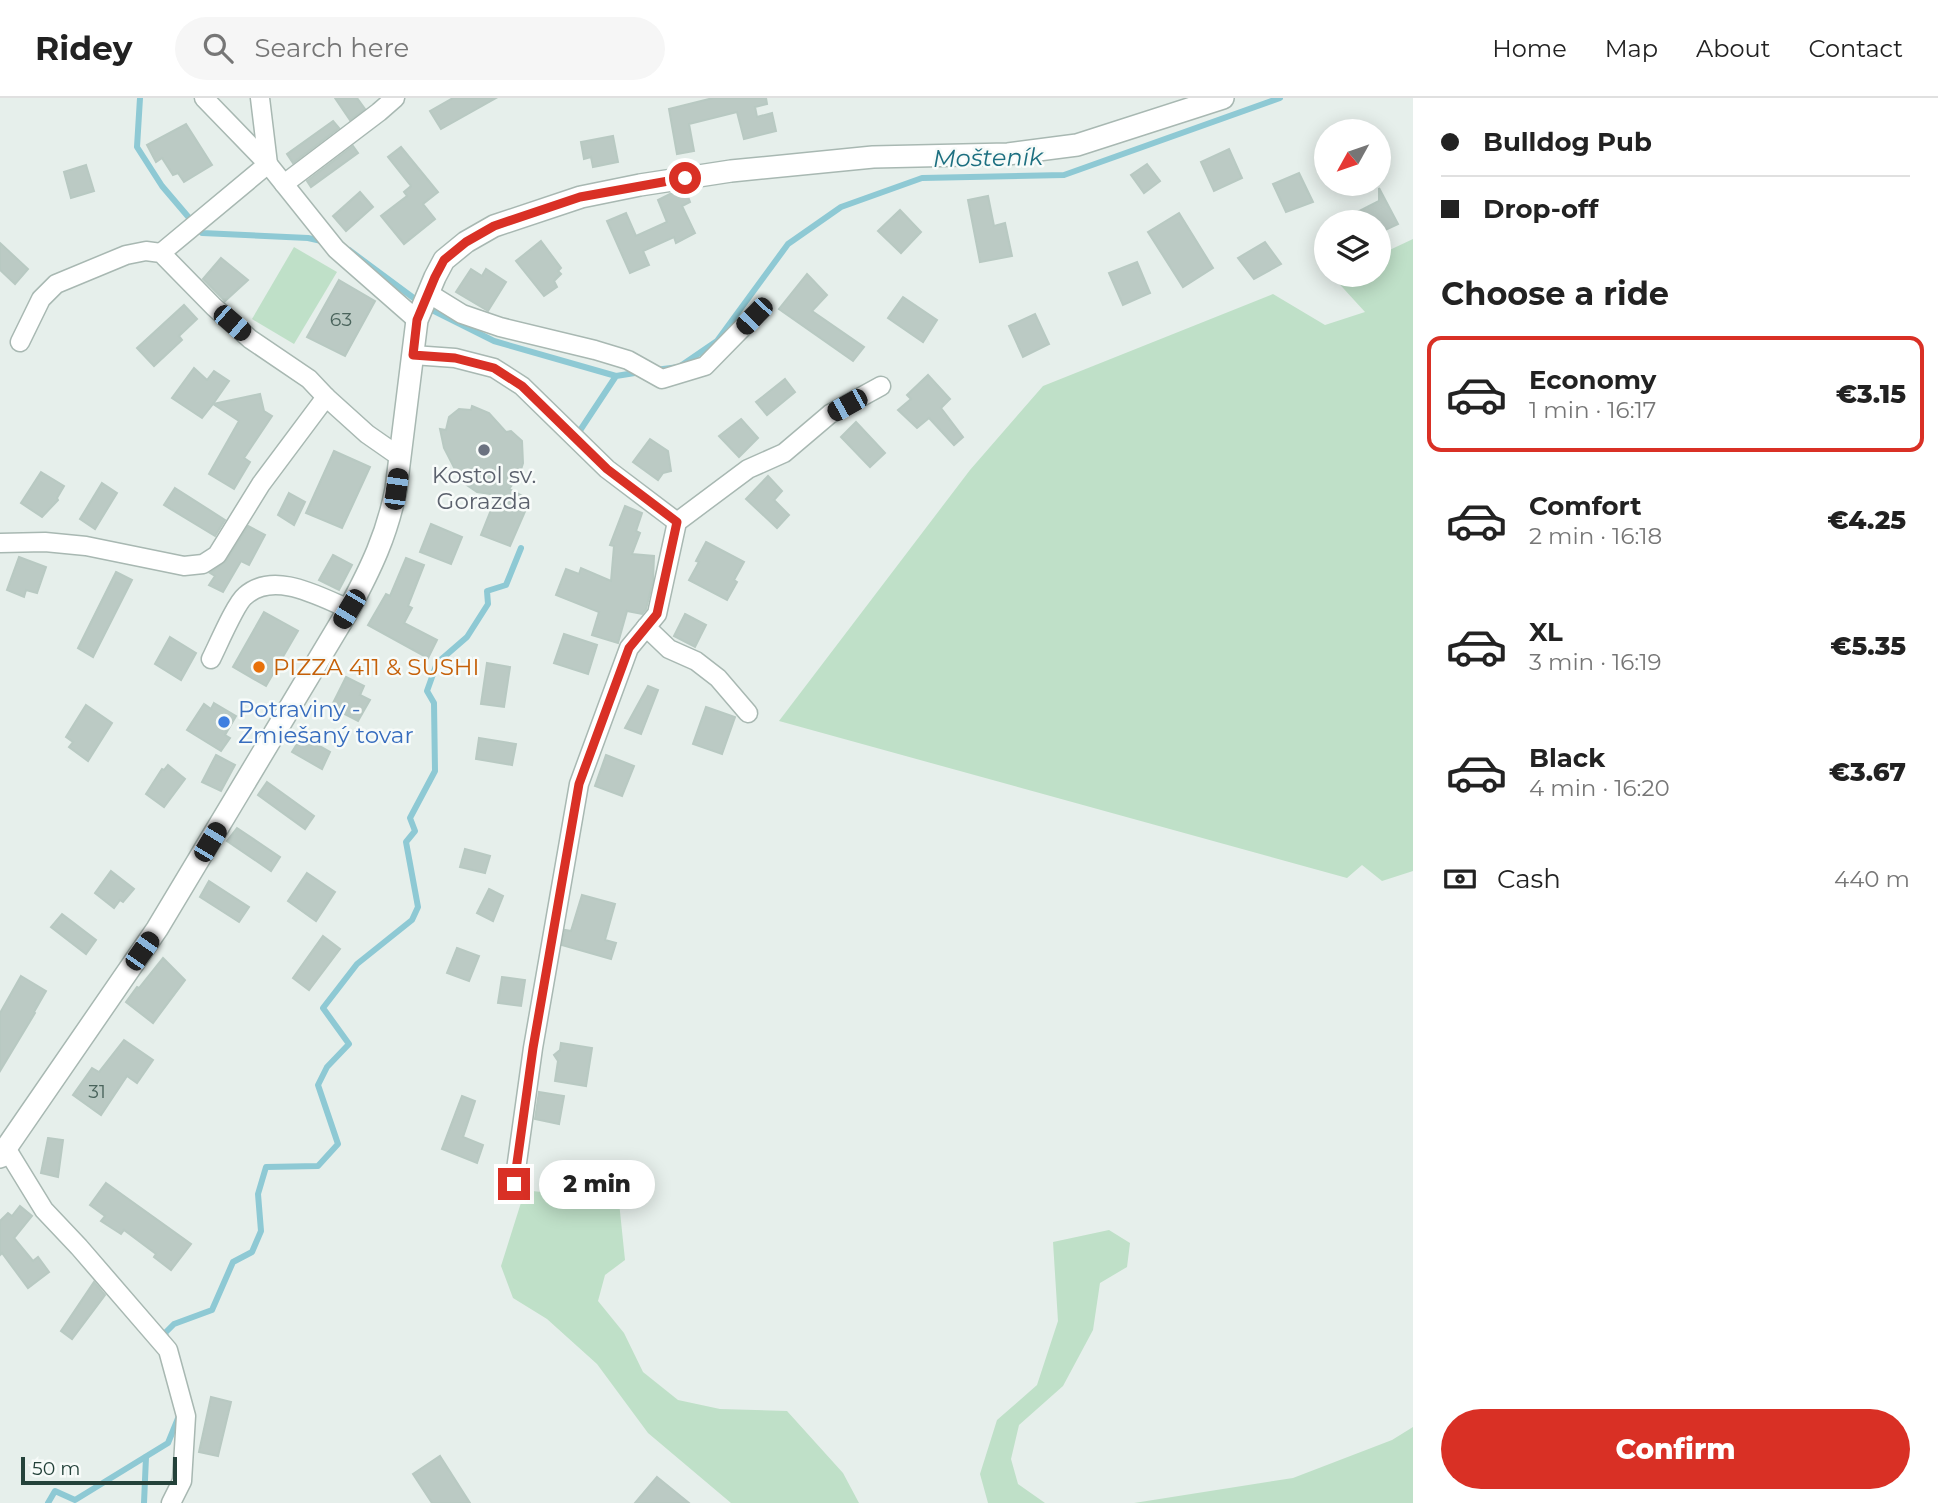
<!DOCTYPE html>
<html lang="en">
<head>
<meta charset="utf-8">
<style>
	:root { --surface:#fff; --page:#f6f6f6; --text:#222; --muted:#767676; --line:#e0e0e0; --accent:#d93025 }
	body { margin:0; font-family:Montserrat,sans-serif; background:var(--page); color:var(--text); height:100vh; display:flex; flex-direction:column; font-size:26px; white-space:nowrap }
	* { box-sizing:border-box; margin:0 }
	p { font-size:23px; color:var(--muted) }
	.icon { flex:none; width:38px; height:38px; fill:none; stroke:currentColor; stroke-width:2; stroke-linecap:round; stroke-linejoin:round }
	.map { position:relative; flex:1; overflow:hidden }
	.sheet { display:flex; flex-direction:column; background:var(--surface); width:525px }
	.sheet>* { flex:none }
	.hud { display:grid; align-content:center; height:154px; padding:0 28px; background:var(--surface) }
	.needle { width:46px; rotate:230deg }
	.fabs { position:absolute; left:1314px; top:21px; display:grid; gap:14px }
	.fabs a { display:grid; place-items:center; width:77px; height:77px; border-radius:50%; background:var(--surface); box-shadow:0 4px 18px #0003; font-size:35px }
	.scale { position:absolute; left:21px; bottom:18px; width:156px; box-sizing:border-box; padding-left:7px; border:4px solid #24423a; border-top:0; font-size:19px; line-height:24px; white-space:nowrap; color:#24423a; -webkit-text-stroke:5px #f7fbf9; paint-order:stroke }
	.end { position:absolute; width:32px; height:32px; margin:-16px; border:9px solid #d93025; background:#fff; box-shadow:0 0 0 4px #fff }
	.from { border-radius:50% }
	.bubble { position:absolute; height:49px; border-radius:24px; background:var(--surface); box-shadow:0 4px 18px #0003; font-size:23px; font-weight:800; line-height:49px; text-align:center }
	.car { position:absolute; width:21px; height:42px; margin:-21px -10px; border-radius:9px; box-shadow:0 0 5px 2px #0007; background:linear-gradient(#222 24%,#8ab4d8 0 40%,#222 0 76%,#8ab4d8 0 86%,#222 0) }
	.hud b { display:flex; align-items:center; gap:24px; height:66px; font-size:26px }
	.hud b+b { border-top:2px solid var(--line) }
	.hud i { width:18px; height:18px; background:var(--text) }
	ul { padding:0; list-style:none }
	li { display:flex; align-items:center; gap:21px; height:116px; margin:0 14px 10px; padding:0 14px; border:4px solid transparent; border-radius:14px }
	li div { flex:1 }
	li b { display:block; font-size:26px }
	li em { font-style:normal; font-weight:800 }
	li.on { border-color:var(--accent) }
	li>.icon { width:63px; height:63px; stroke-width:1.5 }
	h2 { padding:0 28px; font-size:32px; line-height:84px }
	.pay { display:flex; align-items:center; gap:18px; height:77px; padding:0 28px; font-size:26px }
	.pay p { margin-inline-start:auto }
	.cta { display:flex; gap:14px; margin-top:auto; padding:14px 28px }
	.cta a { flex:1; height:80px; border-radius:42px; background:var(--accent); color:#fff; font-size:28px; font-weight:800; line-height:80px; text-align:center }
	header { display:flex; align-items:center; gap:42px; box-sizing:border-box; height:98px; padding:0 35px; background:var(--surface); border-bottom:2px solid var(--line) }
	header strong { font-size:33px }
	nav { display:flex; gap:38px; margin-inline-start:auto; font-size:24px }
	.search { width:490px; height:63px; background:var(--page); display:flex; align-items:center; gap:18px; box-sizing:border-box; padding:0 24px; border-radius:38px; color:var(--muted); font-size:26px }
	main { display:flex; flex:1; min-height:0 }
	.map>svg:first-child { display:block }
	.green { fill:#bfe0c8 }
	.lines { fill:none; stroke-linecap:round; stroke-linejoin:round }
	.stream { stroke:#8ec9d4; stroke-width:6 }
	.building { fill:#bbcac4; stroke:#b8c9c2; stroke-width:2 }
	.minor-casing { stroke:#a8b8b2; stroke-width:21 }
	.tertiary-casing { stroke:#a8b8b2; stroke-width:24 }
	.minor { stroke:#fff; stroke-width:18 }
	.tertiary { stroke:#fff; stroke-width:21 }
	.route { stroke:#d93025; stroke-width:9 }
	.worship-dot { fill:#6b7280; stroke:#f7fbf9; stroke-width:2.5 }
	.food-dot { fill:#e8710a; stroke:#f7fbf9; stroke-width:2.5 }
	.shop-dot { fill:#3f7fe0; stroke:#f7fbf9; stroke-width:2.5 }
	.labels { text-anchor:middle; stroke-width:5; stroke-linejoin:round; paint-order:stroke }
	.number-label { font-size:19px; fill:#4a645c }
	.worship-label { font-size:23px; fill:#5b616d; stroke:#f7fbf9 }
	.food-label { font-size:23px; fill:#c56008; stroke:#f7fbf9; text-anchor:start }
	.shop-label { font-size:23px; fill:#366cbe; stroke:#f7fbf9; text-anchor:start }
	.water-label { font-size:24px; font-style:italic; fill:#1c6f80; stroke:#f7fbf9 }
</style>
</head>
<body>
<header>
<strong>Ridey</strong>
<div class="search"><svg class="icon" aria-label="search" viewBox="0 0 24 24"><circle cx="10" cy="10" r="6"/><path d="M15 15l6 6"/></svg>Search here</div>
<nav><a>Home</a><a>Map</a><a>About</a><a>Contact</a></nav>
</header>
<main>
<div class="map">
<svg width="1413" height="1405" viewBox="0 0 1413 1405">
	<rect width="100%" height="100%" fill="#e6efeb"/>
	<g class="green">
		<polygon points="1413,141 1413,773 1382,783 1362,767 1347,780 779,623 970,372 1043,288 1273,196 1325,227 1365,214 1333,179 1338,177 1379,177 1379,157"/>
		<polygon points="294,149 337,174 294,246 252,221"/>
		<polygon points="525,1092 619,1104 625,1162 605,1177 598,1203 624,1235 643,1274 678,1302 720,1311 787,1313 843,1375 859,1405 731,1405 648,1335 597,1266 547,1221 513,1200 501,1168"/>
		<polygon points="1109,1132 1130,1145 1127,1169 1100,1185 1093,1232 1063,1288 1019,1327 1011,1361 1018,1386 1045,1405 988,1405 980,1376 997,1322 1037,1287 1058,1223 1053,1144"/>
		<polygon points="1413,1329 1413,1405 1134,1405 1293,1380 1392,1342"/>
	</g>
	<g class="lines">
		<g class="stream">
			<polyline points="140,0 137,49 162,88 202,135 308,140 326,144"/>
			<polyline points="349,152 419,204"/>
			<polyline points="428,210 494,243 616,278"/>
			<polyline points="655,272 679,269 717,243 788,146 841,109 922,80 1064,77 1280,0"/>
			<polyline points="579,334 616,278 641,274"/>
			<polyline points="167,1242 165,1235 174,1226 212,1212 233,1164 252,1154 261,1133 258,1096 266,1069 318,1068 338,1046 318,987 327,969 349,946 323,910 357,866 412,822 418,809 406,744 415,733 410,720 435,673 434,605 427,593 437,565 467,539 488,506 487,493 506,487 521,450"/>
			<polyline points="48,1405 55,1393 75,1402 168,1345 179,1318"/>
			<polyline points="144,1405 146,1359"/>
		</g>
	</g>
	<g class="building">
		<polygon points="335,0 357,0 365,11 350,22"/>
		<polygon points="453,0 496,0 441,31 430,13"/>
		<polygon points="713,0 766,0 767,6 755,9 757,19 772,15 776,33 744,41 737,14 689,26 694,53 677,56 669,11"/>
		<polygon points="333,23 339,30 293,65 287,56"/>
		<polygon points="186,26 212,67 184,84 178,75 173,77 162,60 156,64 147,47"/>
		<polygon points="613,38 618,64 593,69 591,59 584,61 581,44"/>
		<polygon points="353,48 358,55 311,89 307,83"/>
		<polygon points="401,49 438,94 423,106 435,121 404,146 381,118 407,98 404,94 411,88 388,59"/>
		<polygon points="1229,51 1242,80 1214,93 1201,64"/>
		<polygon points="1147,66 1160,83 1144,95 1131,77"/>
		<polygon points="86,67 94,93 71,100 64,74"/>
		<polygon points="1299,75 1313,104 1286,114 1273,86"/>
		<polygon points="1379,90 1398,126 1379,135 1379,124 1338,124 1379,103"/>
		<polygon points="686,93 690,104 682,108 695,135 676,145 674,139 643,153 649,167 630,175 607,123 626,115 636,138 667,124 658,102 670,96"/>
		<polygon points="360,94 373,109 346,133 333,118"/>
		<polygon points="988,98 994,128 1005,125 1012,158 980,164 968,102"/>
		<polygon points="900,112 921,134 901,155 878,133"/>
		<polygon points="1179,115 1213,170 1183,189 1148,134"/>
		<polygon points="541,143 561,170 558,173 561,176 554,183 557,189 544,198 516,163"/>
		<polygon points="1265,144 1281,166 1254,181 1238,160"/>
		<polygon points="0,145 28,171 15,186 0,172"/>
		<polygon points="221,160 248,182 225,203 203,181"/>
		<polygon points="1137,164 1150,195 1123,207 1109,175"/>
		<polygon points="471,171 482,178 486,171 506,184 488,213 456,194"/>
		<polygon points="807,176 827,197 812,213 864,249 853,263 779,211"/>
		<polygon points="339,182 375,203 345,258 307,239"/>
		<polygon points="903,199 937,222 923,244 888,220"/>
		<polygon points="184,207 197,221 179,238 182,242 154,268 137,250"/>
		<polygon points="1035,216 1049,246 1023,259 1009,228"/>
		<polygon points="194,270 207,282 214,273 229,283 213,306 260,296 264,313 272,318 244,360 250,364 234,391 209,376 239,323 213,306 202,320 172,300"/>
		<polygon points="928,277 950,301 941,310 963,339 954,347 929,320 917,330 898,312 911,301 907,297"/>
		<polygon points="785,281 795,294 767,317 756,304"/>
		<polygon points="472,308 489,315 506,334 511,333 522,343 523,365 519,378 509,391 530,402 510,448 481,437 497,397 477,394 461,383 444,350 440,331 446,332 449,319 459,311 471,312"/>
		<polygon points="741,321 758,340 739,359 719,338"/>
		<polygon points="856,324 885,355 870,369 841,339"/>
		<polygon points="650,341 668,353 671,373 663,375 658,382 633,364"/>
		<polygon points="334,353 370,369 342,430 306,415"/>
		<polygon points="41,374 64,388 57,400 58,402 42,419 21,405"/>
		<polygon points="768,378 782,393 774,402 789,417 777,430 746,401"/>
		<polygon points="102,385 117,395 95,431 80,421"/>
		<polygon points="175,390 225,422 215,438 164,407"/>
		<polygon points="289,395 305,404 294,427 278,417"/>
		<polygon points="625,408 642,415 636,433 640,435 632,456 654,458 653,483 646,511 642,516 627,513 618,545 592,537 599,514 556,497 566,471 579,476 581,470 611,483 614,448 610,447"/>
		<polygon points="431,426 462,439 451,466 420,454"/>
		<polygon points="248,428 265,437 249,467 241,463 223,494 209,487 215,478 210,475 226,463"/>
		<polygon points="706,444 744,464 734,482 737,484 727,502 689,482 699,464 696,463"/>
		<polygon points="333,457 352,467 339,492 319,482"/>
		<polygon points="19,459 46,469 37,495 26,492 24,499 7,492"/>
		<polygon points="406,460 424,467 408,508 412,510 404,525 437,542 428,560 368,527 386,496 390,498"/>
		<polygon points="116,474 132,482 93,559 78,550"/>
		<polygon points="264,514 298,533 266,588 233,569"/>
		<polygon points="685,516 706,527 695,549 674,538"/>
		<polygon points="564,536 597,547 588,576 554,565"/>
		<polygon points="170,539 196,555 181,582 155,566"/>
		<polygon points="487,565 510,569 504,609 481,606"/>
		<polygon points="346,579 364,588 360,597 370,602 358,623 331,609"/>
		<polygon points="648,588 658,592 641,636 625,630"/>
		<polygon points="214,605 236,618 225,637 230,640 221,653 187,632 204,606 211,611"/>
		<polygon points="86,607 112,625 88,663 69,649 73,644 66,639"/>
		<polygon points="706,609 735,619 722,656 693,646"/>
		<polygon points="302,638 330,654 322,671 292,654"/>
		<polygon points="479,640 516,646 512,667 476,661"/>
		<polygon points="216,657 235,667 221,693 202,684"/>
		<polygon points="606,657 634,668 622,698 595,688"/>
		<polygon points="168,667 185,681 164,709 146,696 162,671 164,672"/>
		<polygon points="267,684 314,718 305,731 258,697"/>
		<polygon points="237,730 280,759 271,773 227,743"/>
		<polygon points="465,751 490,758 485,775 460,769"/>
		<polygon points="111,773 134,791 123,804 120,802 114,810 95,795"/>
		<polygon points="307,775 335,794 316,823 288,803"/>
		<polygon points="209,783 249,809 239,824 200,799"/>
		<polygon points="489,791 503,798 493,823 477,815"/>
		<polygon points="582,797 615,806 605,842 616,845 611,861 562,847 565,832 571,833"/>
		<polygon points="62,816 96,842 86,856 51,829"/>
		<polygon points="323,838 340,851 309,892 293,880"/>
		<polygon points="457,850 479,858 469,883 447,875"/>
		<polygon points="163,860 185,882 153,925 126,904 137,889 139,890"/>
		<polygon points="21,878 46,893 34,914 35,915 0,973 0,915"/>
		<polygon points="502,879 525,882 521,908 498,905"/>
		<polygon points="124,942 153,962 137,985 127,978 101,1017 73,997 92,970 99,974"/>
		<polygon points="561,945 592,950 586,988 555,983 558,963 554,957 560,952"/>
		<polygon points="539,994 564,998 559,1026 535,1021"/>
		<polygon points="462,998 475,1003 463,1039 483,1047 477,1065 442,1051"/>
		<polygon points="48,1040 63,1042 58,1079 41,1075"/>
		<polygon points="106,1085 191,1146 171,1172 154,1159 156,1156 124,1132 121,1136 101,1123 105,1118 90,1107"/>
		<polygon points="20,1108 32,1118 14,1140 33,1163 38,1159 49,1174 28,1190 2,1155 0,1157 0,1123 8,1115 12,1118"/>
		<polygon points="94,1184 105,1197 72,1241 61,1233"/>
		<polygon points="211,1299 231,1304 218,1358 199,1354"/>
		<polygon points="440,1358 470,1405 432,1405 413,1376"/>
		<polygon points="657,1379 689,1405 635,1405"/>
	</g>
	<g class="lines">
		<defs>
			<g id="minor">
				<polyline points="204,0 268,66 336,151 417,222"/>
				<polyline points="284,86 379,14 395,0"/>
				<polyline points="161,155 268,66 260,0"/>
				<polyline points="428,195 462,216 500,229 595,252 628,262 662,281 705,268 754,218"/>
				<polyline points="20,244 41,201 56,186 126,157 146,153 161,155 214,209 250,241 309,281 326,299"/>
				<polyline points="413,257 455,260 494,270 522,288 607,371 677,424"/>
				<polyline points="0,445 45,444 86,448 184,468 203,466 217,457 261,386 326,299 367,336 400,359"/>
				<polyline points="646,529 669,551 696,563 718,580 748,615"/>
				<path d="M211,561C218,547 236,505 245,498C274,472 320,499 349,511"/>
				<polyline points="6,1050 44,1112 79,1149 168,1252 186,1318 182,1383 171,1405"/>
				<polyline points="514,1086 533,950 579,686 629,550 657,516 677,424 748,371 784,355 830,316 881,288"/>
			</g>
			<path id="tertiary" d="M0,1059L157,831L349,511C371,470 387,437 396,391L417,222L435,179L444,162L466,144L494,128L581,99L640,87L731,73L873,59L1008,56L1077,47L1223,0"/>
		</defs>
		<use href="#minor" class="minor-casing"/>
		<use href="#tertiary" class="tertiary-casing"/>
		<use href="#minor" class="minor"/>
		<use href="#tertiary" class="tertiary"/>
	</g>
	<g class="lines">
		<polyline class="route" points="514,1086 533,950 579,686 629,550 657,516 677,424 607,371 522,288 494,270 455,260 413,257 417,222 435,179 444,162 466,144 494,128 580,99 685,80"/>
	</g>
	<circle class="worship-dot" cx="484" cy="352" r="7"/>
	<circle class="food-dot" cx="259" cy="569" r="7"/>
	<circle class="shop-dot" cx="224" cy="624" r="7"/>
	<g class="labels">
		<g class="number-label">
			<text x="341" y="228">63</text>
			<text x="97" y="1000">31</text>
		</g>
		<g class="worship-label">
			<text x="484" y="385">Kostol sv.<tspan x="484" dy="26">Gorazda</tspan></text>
		</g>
		<g class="food-label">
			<text x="273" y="577">PIZZA 411 &amp; SUSHI</text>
		</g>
		<g class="shop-label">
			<text x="238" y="619">Potraviny -<tspan x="238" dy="26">Zmiešaný tovar</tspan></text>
		</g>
		<g class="water-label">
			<text transform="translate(988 60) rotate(-1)" y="8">Mošteník</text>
		</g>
	</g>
</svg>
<div class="fabs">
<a><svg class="needle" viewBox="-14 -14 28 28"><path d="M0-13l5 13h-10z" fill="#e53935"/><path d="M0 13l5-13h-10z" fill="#767676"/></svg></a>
<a><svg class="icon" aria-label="layers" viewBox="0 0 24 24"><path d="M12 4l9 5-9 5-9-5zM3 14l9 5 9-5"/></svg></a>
</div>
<div class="scale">50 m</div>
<i class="end from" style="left:685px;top:80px"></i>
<i class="end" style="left:514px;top:1086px"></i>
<div class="bubble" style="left:539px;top:1062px;width:116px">2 min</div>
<i class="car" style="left:754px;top:218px;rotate:224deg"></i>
<i class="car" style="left:232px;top:225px;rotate:131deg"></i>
<i class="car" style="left:847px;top:307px;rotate:241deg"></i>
<i class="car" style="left:396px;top:391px;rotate:8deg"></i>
<i class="car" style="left:349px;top:511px;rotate:211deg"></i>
<i class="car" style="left:210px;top:744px;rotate:31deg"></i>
<i class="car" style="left:142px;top:853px;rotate:35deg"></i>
</div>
<section class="sheet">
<div class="hud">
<b><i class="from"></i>Bulldog Pub</b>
<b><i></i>Drop-off</b>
</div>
<h2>Choose a ride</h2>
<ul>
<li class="on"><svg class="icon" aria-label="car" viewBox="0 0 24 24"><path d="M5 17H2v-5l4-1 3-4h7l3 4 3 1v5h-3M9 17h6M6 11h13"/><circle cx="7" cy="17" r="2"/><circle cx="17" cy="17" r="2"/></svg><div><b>Economy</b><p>1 min · 16:17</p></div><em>€3.15</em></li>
<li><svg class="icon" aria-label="car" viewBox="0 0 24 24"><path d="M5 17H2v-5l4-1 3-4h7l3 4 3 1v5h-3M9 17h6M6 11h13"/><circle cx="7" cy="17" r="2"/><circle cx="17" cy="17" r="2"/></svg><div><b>Comfort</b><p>2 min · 16:18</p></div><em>€4.25</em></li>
<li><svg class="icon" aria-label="car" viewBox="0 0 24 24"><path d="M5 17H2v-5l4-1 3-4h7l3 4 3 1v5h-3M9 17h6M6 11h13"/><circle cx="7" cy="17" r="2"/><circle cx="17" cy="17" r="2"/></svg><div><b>XL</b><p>3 min · 16:19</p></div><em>€5.35</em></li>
<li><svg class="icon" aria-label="car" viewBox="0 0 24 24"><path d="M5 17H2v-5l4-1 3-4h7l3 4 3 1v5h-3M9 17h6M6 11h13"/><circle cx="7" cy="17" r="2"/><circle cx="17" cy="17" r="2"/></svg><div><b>Black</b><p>4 min · 16:20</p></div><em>€3.67</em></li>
</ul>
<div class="pay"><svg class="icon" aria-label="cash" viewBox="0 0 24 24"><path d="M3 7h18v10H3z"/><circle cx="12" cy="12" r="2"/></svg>Cash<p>440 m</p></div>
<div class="cta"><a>Confirm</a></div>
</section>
</main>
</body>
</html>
